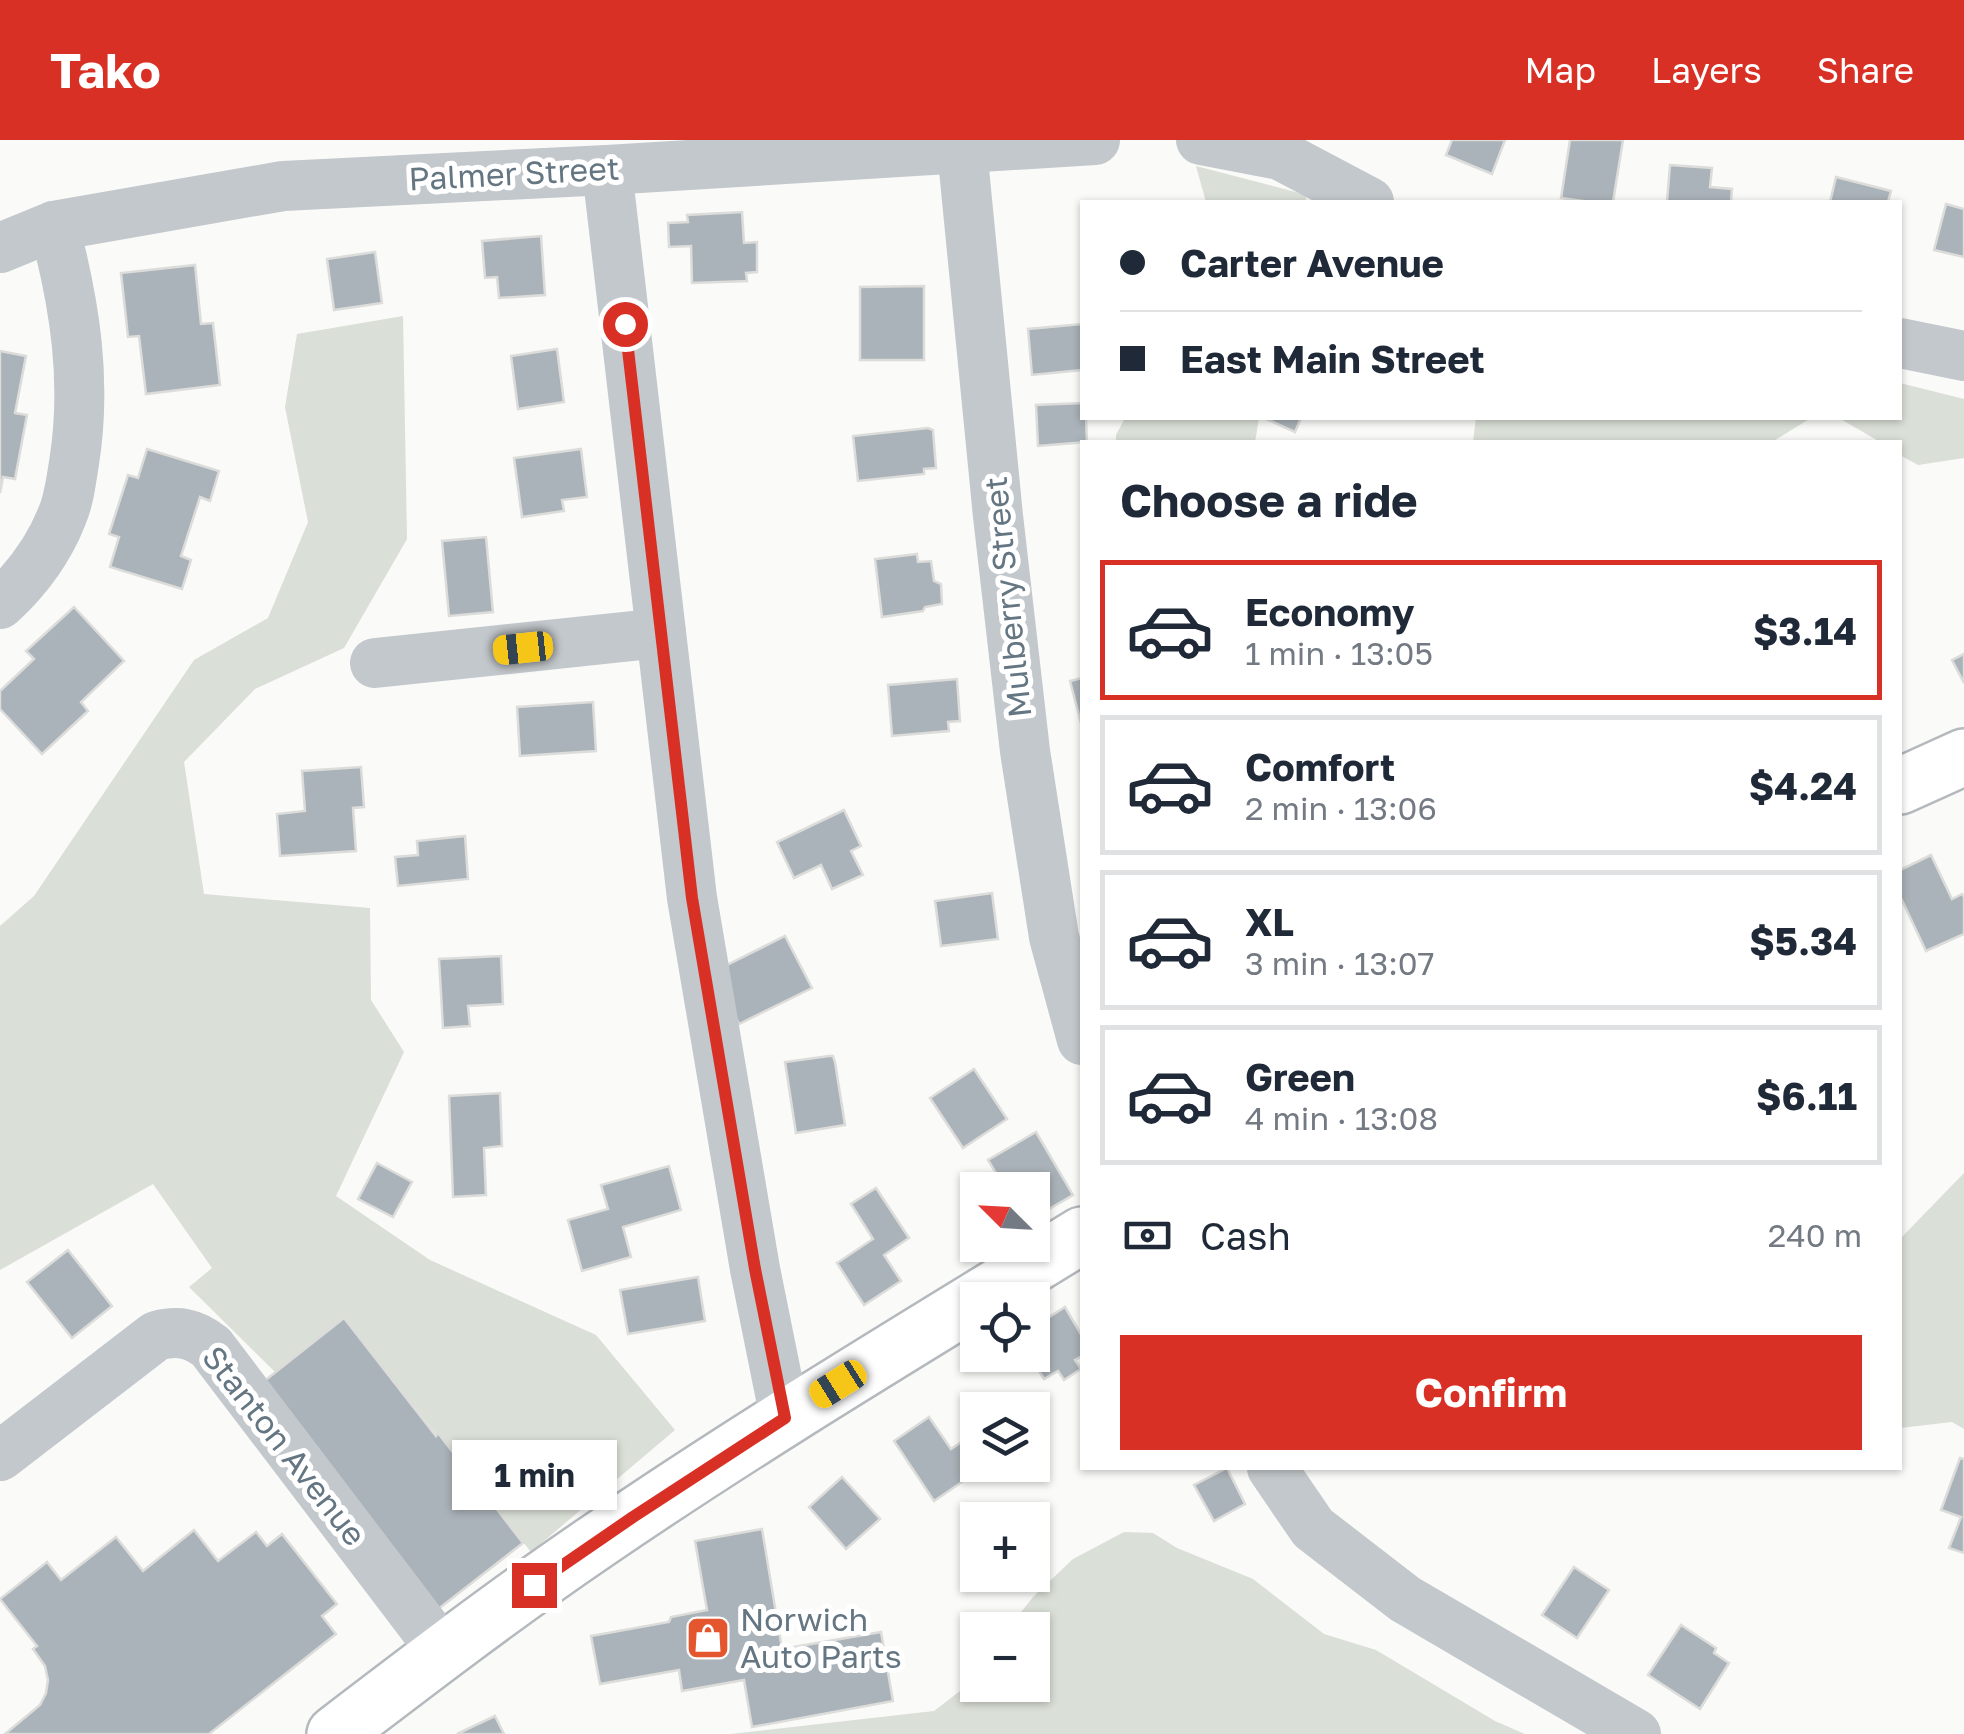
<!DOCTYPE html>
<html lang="en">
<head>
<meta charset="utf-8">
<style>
	:root { --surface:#fff; --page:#f2f2f3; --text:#1f2937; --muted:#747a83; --line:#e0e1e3; --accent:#d93025 }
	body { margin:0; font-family:"Golos Text",sans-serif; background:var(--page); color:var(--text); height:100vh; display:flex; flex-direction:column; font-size:38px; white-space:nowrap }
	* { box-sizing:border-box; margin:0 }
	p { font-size:32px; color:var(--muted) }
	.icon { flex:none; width:55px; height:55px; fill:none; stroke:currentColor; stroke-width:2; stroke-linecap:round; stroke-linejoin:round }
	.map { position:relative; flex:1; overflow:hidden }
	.details { position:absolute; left:1080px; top:300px; width:822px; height:1030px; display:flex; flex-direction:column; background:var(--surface); border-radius:0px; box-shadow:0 2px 8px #0004 }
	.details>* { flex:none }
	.top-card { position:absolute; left:1080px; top:60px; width:822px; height:220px; border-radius:0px; box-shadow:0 2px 8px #0004; display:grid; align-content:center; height:220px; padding:0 40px; background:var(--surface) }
	.needle { width:65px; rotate:294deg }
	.buttons { position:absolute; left:960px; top:1032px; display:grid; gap:20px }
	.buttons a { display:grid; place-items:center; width:90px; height:90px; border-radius:0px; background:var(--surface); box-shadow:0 2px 8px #0004; font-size:50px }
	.end { position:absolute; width:45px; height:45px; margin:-22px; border:12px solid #d93025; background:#fff; box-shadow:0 0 0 5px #fff }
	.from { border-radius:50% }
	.bubble { position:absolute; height:70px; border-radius:0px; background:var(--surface); box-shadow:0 2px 8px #0004; font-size:32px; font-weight:700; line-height:70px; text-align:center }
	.car { position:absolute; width:30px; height:60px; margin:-30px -15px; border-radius:12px; box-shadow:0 0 8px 2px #0007; background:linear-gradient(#f5c518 24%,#345 0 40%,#f5c518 0 76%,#345 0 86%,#f5c518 0) }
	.top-card b { display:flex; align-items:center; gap:35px; height:95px; font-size:38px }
	.top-card b+b { border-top:2px solid var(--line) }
	.top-card i { width:25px; height:25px; background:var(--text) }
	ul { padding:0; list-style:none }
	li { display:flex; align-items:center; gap:30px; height:140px; margin:0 20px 15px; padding:0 20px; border:5px solid var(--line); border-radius:0px }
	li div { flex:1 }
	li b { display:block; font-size:38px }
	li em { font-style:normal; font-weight:700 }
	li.active { border-color:var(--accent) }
	li>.icon { width:90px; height:90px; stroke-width:1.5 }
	h2 { padding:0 40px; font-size:45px; line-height:120px }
	.pay { display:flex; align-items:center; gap:25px; height:110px; padding:0 40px; font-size:38px }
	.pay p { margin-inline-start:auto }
	.primary-button { display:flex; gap:20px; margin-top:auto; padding:20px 40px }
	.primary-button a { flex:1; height:115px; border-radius:0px; background:var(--accent); color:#fff; font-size:40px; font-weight:700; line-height:115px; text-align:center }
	header { display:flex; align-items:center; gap:60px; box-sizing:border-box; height:140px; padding:0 50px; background:var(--accent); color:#fff }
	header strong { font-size:48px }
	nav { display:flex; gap:55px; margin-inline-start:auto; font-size:35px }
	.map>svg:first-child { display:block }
	.green { fill:#dadfd7 }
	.building { fill:#aab3b9; stroke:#dcdcda; stroke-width:2.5 }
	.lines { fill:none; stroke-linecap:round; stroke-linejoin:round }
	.highway-casing { stroke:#b4b9bd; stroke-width:60 }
	.minor { stroke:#c3c8cc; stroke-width:50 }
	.highway { stroke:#fff; stroke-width:55 }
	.route { stroke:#d93025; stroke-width:12 }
	.labels { text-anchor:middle; stroke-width:10; stroke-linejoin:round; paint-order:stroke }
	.street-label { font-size:32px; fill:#657683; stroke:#fff }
	.poi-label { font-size:32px; fill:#657683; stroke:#fff; text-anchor:start }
</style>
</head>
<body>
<header>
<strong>Tako</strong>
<nav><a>Map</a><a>Layers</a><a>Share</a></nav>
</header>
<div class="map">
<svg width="1964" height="1594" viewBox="0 0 1964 1594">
	<rect width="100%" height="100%" fill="#fafaf8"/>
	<g class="green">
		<polygon points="1196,26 1307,55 1305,62 1206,62"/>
		<polygon points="403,176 407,399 344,508 255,549 184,622 204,754 370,768 371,860 404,912 336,1056 430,1120 596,1195 675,1290 531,1412 344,1179 275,1232 189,1147 212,1128 153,1044 0,1130 0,786 34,756 194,520 268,478 308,382 285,267 297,194"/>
		<polygon points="1900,243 1964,259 1964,318 1918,325 1900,315 1900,302 1880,302 1839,278 1900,278"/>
		<polygon points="1125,278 1259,278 1255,302 1116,302 1116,295"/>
		<polygon points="1476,278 1811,278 1772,302 1473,302"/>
		<polygon points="1964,1033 1964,1289 1952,1282 1900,1288 1900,1099"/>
		<polygon points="1124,1392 1153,1393 1177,1408 1253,1439 1324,1494 1376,1510 1495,1581 1525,1594 731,1594 934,1571 964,1548 977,1530 978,1545 1032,1545 1032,1490 1007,1490 1033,1457 1073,1419"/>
	</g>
	<g class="building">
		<polygon points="1452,0 1505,0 1492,34 1446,15"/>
		<polygon points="1570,0 1623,0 1613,62 1590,62 1561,58"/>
		<polygon points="1670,25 1712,28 1710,47 1732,49 1731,62 1667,62"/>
		<polygon points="1836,37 1891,51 1888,62 1830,62"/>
		<polygon points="1946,64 1964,69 1964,117 1934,110"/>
		<polygon points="742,72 744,103 757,102 757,132 746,133 747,141 692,143 691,106 669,107 668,83 688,82 687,75"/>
		<polygon points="541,96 545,155 499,158 497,137 485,138 482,101"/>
		<polygon points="375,112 382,163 334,170 327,119"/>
		<polygon points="195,125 201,184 213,183 220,245 146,254 139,196 128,197 121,133"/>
		<polygon points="924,146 924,220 860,220 860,147"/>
		<polygon points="1082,184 1082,230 1032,235 1028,189"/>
		<polygon points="557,209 564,262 518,269 511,216"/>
		<polygon points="0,211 26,216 15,273 27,275 15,339 3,337 0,353"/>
		<polygon points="1082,263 1082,278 1086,278 1087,302 1038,306 1036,265"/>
		<polygon points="1264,278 1301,278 1295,292"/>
		<polygon points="928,288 933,290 936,328 924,329 924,334 858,341 853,296"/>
		<polygon points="147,309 219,331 210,361 200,357 181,416 191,420 182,449 110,427 119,397 109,394 128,335 138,338"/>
		<polygon points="581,309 587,357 562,360 564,371 522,377 514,318"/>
		<polygon points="486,397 493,472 449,476 442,401"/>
		<polygon points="917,414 918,422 931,421 934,441 941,444 942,464 925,467 923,471 882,477 875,419"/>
		<polygon points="74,467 124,521 81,562 88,571 42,614 0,569 0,551 34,519 26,511"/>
		<polygon points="1964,514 1964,543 1952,520"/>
		<polygon points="1082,538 1082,587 1070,541"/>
		<polygon points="957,539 960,581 948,582 949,591 892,596 888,545"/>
		<polygon points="593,562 596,611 520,616 517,567"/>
		<polygon points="361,627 364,667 353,668 356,711 280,716 277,674 305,671 302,631"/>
		<polygon points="844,670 861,706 851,711 863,735 832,749 821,725 794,738 777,702"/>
		<polygon points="465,696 468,739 398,746 395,717 418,715 417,701"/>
		<polygon points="1931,715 1952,759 1962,754 1964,757 1964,794 1926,811 1900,756 1900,730"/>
		<polygon points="992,753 998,799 941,806 935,761"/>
		<polygon points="785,796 812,848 739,884 713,832"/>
		<polygon points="501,816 503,864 468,866 470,886 443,888 439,819"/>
		<polygon points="829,916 833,916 835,922 845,985 796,993 785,922"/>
		<polygon points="974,929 1007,979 963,1008 930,958"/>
		<polygon points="500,953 502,1006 484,1008 486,1055 453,1057 449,956"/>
		<polygon points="1036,992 1073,1055 1032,1079 1032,1050 1006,1050 988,1020"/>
		<polygon points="377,1023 412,1042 393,1077 358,1059"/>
		<polygon points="669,1026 681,1070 623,1087 631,1117 582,1131 568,1080 608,1069 601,1045"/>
		<polygon points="876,1048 909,1098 884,1115 901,1141 864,1165 837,1123 873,1099 851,1064"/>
		<polygon points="68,1110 112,1166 72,1198 27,1142"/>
		<polygon points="698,1137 705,1181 628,1194 620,1150"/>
		<polygon points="1065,1167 1082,1196 1082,1216 1075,1220 1081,1229 1064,1240 1058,1231 1044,1239 1029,1215 1032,1215 1032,1188"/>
		<polygon points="344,1178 436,1296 438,1293 523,1403 428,1477 258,1246"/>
		<polygon points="929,1277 951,1309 978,1291 978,1325 987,1325 934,1361 894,1301"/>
		<polygon points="1960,1318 1964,1319 1964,1413 1949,1408 1961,1377 1941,1370"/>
		<polygon points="1227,1328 1245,1364 1214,1381 1194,1345"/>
		<polygon points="842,1337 880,1379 846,1409 809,1367"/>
		<polygon points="762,1389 782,1509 881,1492 893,1561 752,1587 744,1540 682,1551 679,1530 600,1544 591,1496 669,1482 671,1477 707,1470 695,1401"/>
		<polygon points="194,1390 218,1421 256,1392 267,1406 282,1394 337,1464 322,1476 336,1494 209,1594 5,1594 40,1565 46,1553 48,1540 45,1526 33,1509 37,1506 0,1459 47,1422 61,1440 116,1397 143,1431"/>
		<polygon points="1574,1427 1609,1450 1577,1498 1542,1475"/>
		<polygon points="1681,1485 1716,1508 1714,1513 1729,1523 1700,1569 1648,1535"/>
		<polygon points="495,1576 504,1594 457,1594"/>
	</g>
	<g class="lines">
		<defs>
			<g id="highway">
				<polyline points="1900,646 1964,617"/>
				<path d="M335,1594C420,1529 505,1464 593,1404C752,1295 918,1196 1082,1095"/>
			</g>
		</defs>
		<use href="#highway" class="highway-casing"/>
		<g class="minor">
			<polyline points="1201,0 1280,15 1369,62"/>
			<polyline points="962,9 998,376 1025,611 1054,797 1082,900"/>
			<polyline points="607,30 692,758 755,1129 785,1278"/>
			<polyline points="0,108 54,86 283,46 607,30 1095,0"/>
			<polyline points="1900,203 1964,216"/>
			<path d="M0,464C26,440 49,409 62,376C69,360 71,341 74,323C87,242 75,165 54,86"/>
			<polyline points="375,523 661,493"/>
			<path d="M0,1316L156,1196C178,1190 193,1193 211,1207L443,1512"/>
			<polyline points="1272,1328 1313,1388 1405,1459 1636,1594"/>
		</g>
		<use href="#highway" class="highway"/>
	</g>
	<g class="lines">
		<polyline class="route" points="534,1445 633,1377 785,1278 755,1129 692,758 625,184"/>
	</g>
	<defs>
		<symbol id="shop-square" viewBox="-11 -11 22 22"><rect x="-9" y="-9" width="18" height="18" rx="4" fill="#e4572e" stroke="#fff"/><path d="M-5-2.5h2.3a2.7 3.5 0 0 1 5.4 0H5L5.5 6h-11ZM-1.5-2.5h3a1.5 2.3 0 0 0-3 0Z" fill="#fff"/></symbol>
	</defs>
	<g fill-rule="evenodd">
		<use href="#shop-square" x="683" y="1473" width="50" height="50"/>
	</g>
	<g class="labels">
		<g class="street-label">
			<text transform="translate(514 34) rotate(-3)" y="11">Palmer Street</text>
			<text transform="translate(1008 457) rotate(-96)" y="11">Mulberry Street</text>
			<text transform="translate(284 1306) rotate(52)" y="11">Stanton Avenue</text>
		</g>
		<g class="poi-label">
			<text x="740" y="1491">Norwich<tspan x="740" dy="37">Auto Parts</tspan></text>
		</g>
	</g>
</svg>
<div class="buttons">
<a><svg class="needle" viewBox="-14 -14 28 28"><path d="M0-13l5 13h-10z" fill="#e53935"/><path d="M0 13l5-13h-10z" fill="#747a83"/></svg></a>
<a><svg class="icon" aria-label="locate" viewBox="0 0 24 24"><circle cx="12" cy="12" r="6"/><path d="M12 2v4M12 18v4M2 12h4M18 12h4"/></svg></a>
<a><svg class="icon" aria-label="layers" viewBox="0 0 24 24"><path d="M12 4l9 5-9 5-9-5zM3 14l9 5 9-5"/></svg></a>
<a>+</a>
<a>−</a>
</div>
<i class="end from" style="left:625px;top:184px"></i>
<i class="end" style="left:534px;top:1445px"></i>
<div class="bubble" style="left:452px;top:1300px;width:165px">1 min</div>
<i class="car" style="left:523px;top:508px;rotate:264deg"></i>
<i class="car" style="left:838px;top:1244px;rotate:238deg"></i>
<div class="top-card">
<b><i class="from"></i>Carter Avenue</b>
<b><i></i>East Main Street</b>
</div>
<section class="details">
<h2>Choose a ride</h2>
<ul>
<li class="active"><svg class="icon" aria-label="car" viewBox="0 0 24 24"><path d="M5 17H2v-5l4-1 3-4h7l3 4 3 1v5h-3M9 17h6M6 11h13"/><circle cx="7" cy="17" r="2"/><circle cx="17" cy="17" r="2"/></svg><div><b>Economy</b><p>1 min · 13:05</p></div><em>$3.14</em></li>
<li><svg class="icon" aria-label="car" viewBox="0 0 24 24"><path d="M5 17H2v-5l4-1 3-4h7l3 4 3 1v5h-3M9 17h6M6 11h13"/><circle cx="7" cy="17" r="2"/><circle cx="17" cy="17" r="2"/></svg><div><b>Comfort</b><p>2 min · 13:06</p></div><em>$4.24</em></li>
<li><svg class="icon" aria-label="car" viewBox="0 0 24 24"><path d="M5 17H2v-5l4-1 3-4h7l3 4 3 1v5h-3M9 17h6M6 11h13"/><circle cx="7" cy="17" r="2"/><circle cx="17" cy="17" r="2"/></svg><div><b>XL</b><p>3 min · 13:07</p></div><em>$5.34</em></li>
<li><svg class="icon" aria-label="car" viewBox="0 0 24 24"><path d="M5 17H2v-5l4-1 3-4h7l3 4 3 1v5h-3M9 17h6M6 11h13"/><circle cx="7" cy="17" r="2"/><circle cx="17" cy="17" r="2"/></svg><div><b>Green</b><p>4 min · 13:08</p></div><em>$6.11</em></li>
</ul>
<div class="pay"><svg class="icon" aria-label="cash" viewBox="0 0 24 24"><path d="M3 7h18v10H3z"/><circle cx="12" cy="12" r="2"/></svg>Cash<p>240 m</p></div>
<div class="primary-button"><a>Confirm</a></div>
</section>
</div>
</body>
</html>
